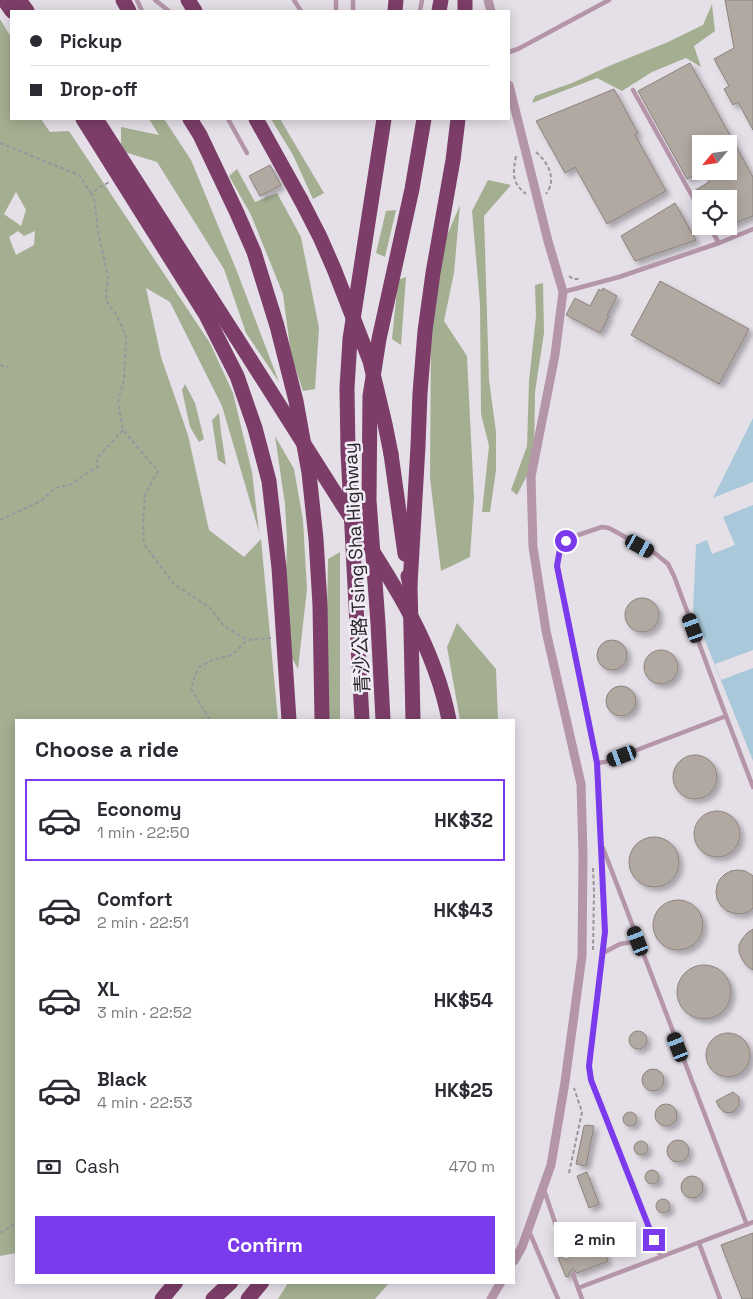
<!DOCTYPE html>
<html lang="en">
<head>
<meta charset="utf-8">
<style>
	:root { --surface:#fff; --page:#f2f2f3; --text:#2b2b33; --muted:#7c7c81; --line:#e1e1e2; --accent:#7c3aed }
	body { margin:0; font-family:"Space Grotesk","Noto Sans TC",sans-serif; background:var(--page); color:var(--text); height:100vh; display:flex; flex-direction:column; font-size:19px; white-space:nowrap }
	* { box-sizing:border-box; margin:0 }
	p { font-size:16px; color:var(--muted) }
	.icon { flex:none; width:28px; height:28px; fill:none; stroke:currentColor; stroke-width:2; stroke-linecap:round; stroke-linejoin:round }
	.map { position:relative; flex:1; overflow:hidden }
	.side { position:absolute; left:15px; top:719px; width:500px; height:565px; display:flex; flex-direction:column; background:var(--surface); border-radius:0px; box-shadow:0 2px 12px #0003 }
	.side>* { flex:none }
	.guide { position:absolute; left:10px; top:10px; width:500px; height:110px; border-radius:0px; box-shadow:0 2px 12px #0003; display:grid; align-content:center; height:110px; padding:0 20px; background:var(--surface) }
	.needle { width:32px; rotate:241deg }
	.controls { position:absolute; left:692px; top:135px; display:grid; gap:10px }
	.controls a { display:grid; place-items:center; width:45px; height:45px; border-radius:0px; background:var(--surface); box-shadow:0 2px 12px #0003; font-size:25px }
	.end { position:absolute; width:22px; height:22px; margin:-11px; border:6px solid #7c3aed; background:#fff; box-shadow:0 0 0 2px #fff }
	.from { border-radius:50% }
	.bubble { position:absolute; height:35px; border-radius:0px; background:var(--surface); box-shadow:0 2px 12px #0003; font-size:16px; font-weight:800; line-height:35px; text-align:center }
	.car { position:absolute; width:15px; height:30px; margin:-15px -8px; border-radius:6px; box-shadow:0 0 4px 1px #0007; background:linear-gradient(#222 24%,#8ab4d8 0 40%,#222 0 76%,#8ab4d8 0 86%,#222 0) }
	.guide b { display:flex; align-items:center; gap:18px; height:48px; font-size:19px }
	.guide b+b { border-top:1px solid var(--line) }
	.guide i { width:12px; height:12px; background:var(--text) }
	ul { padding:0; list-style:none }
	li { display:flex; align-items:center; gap:15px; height:82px; margin:0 10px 8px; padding:0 10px; border:2px solid transparent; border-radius:0px }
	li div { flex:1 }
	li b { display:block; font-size:19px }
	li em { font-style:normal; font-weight:800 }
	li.on { border-color:var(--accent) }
	li>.icon { width:45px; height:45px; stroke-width:1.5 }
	h2 { padding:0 20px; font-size:22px; line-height:60px }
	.pay { display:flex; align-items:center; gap:12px; height:55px; padding:0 20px; font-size:19px }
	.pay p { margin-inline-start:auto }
	.button { display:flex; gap:10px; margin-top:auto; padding:10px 20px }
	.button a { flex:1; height:58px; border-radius:0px; background:var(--accent); color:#fff; font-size:20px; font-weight:800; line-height:58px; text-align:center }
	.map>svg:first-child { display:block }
	.forest { fill:#a4af92; fill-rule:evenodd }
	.water { fill:#a9c9da }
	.pier { fill:#e5dfe8 }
	.building { fill:#b1a9a1; stroke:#8b837c; filter:url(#shadow) }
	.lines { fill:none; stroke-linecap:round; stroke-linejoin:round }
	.path { stroke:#9a969c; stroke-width:2; stroke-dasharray:4 2.5; stroke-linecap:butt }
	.service { stroke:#b595a9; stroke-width:4.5 }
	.minor { stroke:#b595a9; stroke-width:9 }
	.motorway { stroke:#7c3e68; stroke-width:15 }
	.motorway-bridge { stroke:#7c3e68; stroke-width:15 }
	.route { stroke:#7c3aed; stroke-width:6 }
	.labels { text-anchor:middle; stroke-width:5; stroke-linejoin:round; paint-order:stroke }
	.street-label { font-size:19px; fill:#2a282b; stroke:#f2ecf6 }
</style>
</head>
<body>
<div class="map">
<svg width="753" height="1299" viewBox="0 0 753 1299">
	<defs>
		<filter id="shadow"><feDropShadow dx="4" dy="4" stdDeviation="2.5" flood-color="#0004"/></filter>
	</defs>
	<rect width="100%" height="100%" fill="#e5dfe8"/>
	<g class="forest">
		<polygon points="712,4 715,31 694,46 701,67 686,58 652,72 622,91 597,78 532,103 535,96 572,83 609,66 668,42 703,25"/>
		<path d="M0,19L11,37V119H41L50,132L69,131L210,343L233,393L252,472L259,532L222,406L170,302L146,288L161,357L188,435L209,530L244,557L261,539L278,720H16V1253L0,1256ZM16,192L26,210L21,226L4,214ZM18,231L24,236L35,231L34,245L16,255L9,237Z"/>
		<polygon points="149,119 164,119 191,160 238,274 279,382 246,333 224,269 157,162 121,151 121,127 159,135"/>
		<polygon points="271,119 280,119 324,193 313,199 293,155"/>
		<polygon points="237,169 255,202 277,193 301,237 319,328 315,389 303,391 291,355 283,294 251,215 229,176"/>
		<polygon points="488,180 511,185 484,216 489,380 496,432 496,470 490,512 482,512 489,446 481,414 480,304 472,211"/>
		<polygon points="460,205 454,273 444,321 467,356 474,498 470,557 441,571 430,478 431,332 439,254"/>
		<polygon points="396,210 385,257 376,253 386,211"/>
		<polygon points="406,277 401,345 392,339 398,280"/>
		<polygon points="543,283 544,333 535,392 534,462 517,495 511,490 527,446 529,381 536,316 535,285"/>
		<polygon points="185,384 195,403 204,439 199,442 190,427 182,390"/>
		<polygon points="219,413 221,432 226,465 218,460 212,420"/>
		<polygon points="275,436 294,469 303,520 307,589 298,669 292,658 286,582 287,540 285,504"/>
		<polygon points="340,552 340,720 325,720 328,559"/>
		<polygon points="457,623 496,669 498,720 460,720 447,647"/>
		<polygon points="288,1283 288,1282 389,1283 375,1299 278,1299"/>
	</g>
	<polygon class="water" points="753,418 753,761 693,610 696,545 713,498"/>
	<g class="pier">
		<polygon points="753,482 753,505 723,517 735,545 712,554 707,540 693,546 710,499"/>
		<polygon points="753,650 753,668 721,680 715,664"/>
	</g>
	<g class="building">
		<polygon points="725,0 753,0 753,130 738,102 733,105 724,89 729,86 714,59 734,48"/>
		<polygon points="690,63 753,177 753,216 729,225 729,199 698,199 694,191 709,182 703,171 729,171 729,144 701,144 701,171 687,179 638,91"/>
		<polygon points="614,89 638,133 635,135 666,191 607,224 575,167 565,173 536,121"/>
		<polygon points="270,165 281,185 260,196 249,176"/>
		<polygon points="675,203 696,240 635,261 621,236"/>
		<polygon points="660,281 749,329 719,384 631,335"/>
		<polygon points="603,288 617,296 607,316 609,316 600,333 566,315 575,298 590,306 599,289 602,291"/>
		<circle cx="642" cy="615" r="17"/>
		<circle cx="612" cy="655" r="15"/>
		<circle cx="661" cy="667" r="17"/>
		<circle cx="621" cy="701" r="15"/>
		<circle cx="695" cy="777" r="22"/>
		<circle cx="717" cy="834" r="23"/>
		<circle cx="654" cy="862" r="25"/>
		<polygon points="738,870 745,871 753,876 753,908 748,912 741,914 733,913 727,911 721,906 717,899 716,892 717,885 720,879 725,874 731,871"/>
		<circle cx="678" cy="925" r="25"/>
		<polygon points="753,929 753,970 746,965 742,959 739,952 739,945 742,939 747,933"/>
		<circle cx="704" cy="992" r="27"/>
		<circle cx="638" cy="1040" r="9"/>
		<circle cx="728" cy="1055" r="22"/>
		<circle cx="653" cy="1080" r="11"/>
		<polygon points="733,1092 739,1097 739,1105 734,1111 731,1113 724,1112 719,1107 716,1101"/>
		<circle cx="666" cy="1115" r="11"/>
		<circle cx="630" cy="1119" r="7"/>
		<polygon points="587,1125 594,1126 586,1166 576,1164 584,1126"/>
		<circle cx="678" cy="1151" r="11"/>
		<circle cx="641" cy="1148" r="7"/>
		<circle cx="652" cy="1177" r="7"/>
		<polygon points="587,1172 599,1204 589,1208 577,1176"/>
		<circle cx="692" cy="1187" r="11"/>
		<circle cx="663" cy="1206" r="7"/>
		<polygon points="753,1233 753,1299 742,1299 721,1245"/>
		<polygon points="601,1242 608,1261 577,1273 574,1270 571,1270 569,1273 569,1276 566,1277 558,1258 562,1257 565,1259 568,1259 570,1256 570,1254"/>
	</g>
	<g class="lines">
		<g class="path">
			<polyline points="0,143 79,175 91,193 109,182"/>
			<path d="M536,152C545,160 552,170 551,182C551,186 548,191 546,194"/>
			<path d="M516,156C513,173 511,182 526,194"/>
			<polyline points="91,193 94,197 98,231 108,278 106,294 107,302 116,314 122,327 126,338 124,380 118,402 123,430 158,471 145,495 143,524 144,544 174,584 209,607 224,626 247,640 271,638"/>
			<polyline points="569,276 573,279 581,279"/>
			<polyline points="0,365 8,367"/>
			<polyline points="0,520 41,501 55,488 70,485 90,471 98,467 97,458 123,430"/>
			<polyline points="210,720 191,689 195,676 199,667 210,661 232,655 247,640"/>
			<polyline points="593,950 594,892 593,868"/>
			<polyline points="569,1173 582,1112 574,1088"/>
			<polyline points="0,1233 16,1223"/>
		</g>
		<g class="service">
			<polyline points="137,0 142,11"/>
			<polyline points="155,0 169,11"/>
			<polyline points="294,0 301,11"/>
			<polyline points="336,0 336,11"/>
			<polyline points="353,11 353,0"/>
			<polyline points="420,11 422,0"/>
			<polyline points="509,52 518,49 609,0"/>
			<polyline points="633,90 701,212"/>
			<polyline points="228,119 247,153"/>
			<polyline points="709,226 719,243"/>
			<polyline points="563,292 619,277 719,243 753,229"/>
			<polyline points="597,763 605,762 726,716 753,787"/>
			<polyline points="603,848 747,1225"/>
			<polyline points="603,953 620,944 638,941"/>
			<polyline points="544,1190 566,1255"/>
			<polyline points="529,1231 558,1299"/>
			<polyline points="699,1243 720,1299"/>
			<polyline points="661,1257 591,1080 589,1066 605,932 597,763 557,565 560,549 572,537 602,527 609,528 656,554 668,564 674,576 726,716"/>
			<polyline points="573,1274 582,1299"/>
			<polyline points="578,1288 753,1222"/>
		</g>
		<g class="minor">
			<polyline points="488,0 491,11"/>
			<polyline points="509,85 548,241 563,292 555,355 531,477 533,547 546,631 581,784 583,855 582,956 565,1082 551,1165 522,1247 514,1261"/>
			<polyline points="491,1299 501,1282"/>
		</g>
		<g class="motorway">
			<polyline points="4,0 12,11"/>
			<polyline points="19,0 27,11"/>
			<polyline points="123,0 129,11"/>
			<polyline points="188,0 195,11"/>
			<polyline points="395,11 396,0"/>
			<polyline points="439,11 441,0"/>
			<polyline points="465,11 465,0"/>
			<polyline points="83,119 206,315 237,376 255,428 269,481 279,568 289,720"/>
			<polyline points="96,119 236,337"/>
			<polyline points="190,119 200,135 237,213 254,252 277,326 296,401 309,473 316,539 320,605 322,720"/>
			<polyline points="256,119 301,200"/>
			<polyline points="391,454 405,554"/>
			<polyline points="408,576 410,585 413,720"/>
			<polyline points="410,585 418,446 420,393 425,331 433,273 453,160 458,119"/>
			<polyline points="362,720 348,452 347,388 350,339 384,119"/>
			<polyline points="383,720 378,623 369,500 370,396 379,339 412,189 424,119"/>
			<polyline points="162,1299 176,1282"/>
			<polyline points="213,1299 231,1282"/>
			<polyline points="248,1299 262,1282"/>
		</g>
		<g class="motorway-bridge">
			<polyline points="301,200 320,237 334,269 370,361 385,424 391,454"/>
			<path d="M236,337C272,394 308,450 344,507C387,573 434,641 449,720"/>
		</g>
	</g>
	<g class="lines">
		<polyline class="route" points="566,541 560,549 557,566 597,763 605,932 589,1066 591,1080 654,1240"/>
	</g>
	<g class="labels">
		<g class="street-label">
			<text transform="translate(356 568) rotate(-93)" y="7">青沙公路 Tsing Sha Highway</text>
		</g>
	</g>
</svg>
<div class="controls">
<a><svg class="needle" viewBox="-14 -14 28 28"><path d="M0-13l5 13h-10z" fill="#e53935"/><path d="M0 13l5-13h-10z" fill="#7c7c81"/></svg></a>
<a><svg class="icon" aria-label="locate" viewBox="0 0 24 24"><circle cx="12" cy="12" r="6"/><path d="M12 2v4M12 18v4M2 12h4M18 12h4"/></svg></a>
</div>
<i class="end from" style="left:566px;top:541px"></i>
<i class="end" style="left:654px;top:1240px"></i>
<div class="bubble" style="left:554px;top:1222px;width:82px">2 min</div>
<i class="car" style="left:640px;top:546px;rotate:119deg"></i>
<i class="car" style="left:693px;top:628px;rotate:340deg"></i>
<i class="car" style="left:622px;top:756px;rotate:249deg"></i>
<i class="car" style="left:638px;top:941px;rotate:339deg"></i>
<i class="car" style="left:678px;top:1047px;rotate:339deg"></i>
<div class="guide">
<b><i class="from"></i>Pickup</b>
<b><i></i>Drop-off</b>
</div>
<section class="side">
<h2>Choose a ride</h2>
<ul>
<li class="on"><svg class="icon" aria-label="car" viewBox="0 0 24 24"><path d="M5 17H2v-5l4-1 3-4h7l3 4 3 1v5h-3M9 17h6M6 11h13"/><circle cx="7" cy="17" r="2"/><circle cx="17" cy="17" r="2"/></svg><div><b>Economy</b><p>1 min · 22:50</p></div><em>HK$32</em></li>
<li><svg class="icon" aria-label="car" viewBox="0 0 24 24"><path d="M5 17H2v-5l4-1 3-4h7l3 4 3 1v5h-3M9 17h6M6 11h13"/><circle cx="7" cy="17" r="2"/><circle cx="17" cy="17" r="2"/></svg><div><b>Comfort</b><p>2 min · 22:51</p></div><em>HK$43</em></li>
<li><svg class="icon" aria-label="car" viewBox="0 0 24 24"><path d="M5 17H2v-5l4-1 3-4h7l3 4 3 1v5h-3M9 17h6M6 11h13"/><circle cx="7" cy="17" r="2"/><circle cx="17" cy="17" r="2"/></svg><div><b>XL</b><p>3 min · 22:52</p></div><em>HK$54</em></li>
<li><svg class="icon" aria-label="car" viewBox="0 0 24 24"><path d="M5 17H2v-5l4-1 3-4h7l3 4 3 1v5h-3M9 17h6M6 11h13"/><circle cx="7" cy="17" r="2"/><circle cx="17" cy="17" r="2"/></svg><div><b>Black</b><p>4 min · 22:53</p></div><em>HK$25</em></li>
</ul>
<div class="pay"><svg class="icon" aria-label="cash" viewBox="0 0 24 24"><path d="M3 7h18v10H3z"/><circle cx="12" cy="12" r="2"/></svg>Cash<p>470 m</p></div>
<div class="button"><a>Confirm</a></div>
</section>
</div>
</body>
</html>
